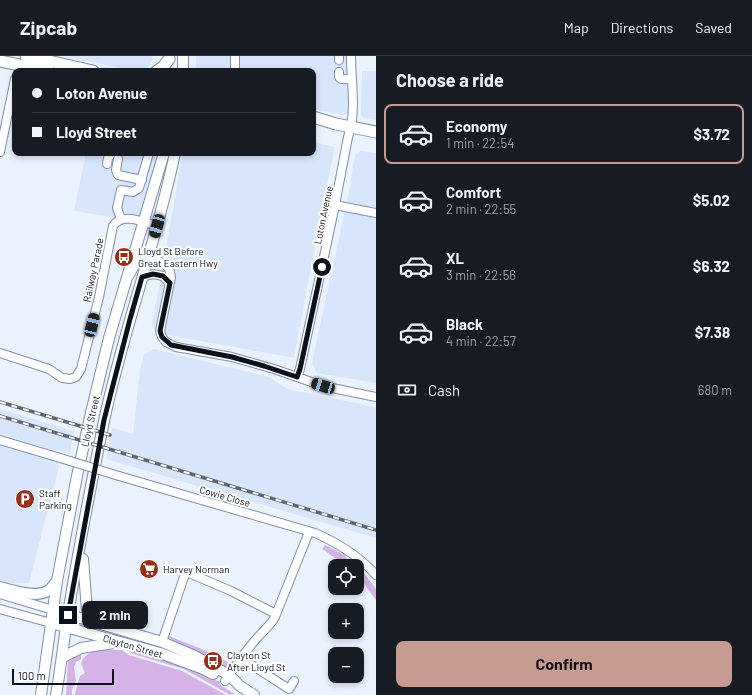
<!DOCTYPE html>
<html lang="en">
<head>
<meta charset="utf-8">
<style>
	:root { --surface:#171b24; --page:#242831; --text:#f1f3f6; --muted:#9ea1a6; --line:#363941; --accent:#c89b92 }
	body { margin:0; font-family:Barlow,sans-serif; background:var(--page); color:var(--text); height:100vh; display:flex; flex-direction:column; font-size:15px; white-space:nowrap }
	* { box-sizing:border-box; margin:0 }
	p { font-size:13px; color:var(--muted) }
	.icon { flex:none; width:22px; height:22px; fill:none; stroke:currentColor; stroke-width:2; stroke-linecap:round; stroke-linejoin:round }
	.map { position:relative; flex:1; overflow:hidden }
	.sheet { display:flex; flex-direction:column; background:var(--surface); width:376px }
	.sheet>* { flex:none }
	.guide { position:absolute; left:12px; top:12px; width:304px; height:88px; border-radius:8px; box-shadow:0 2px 6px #0003; display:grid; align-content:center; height:88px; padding:0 20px; background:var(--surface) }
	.controls { position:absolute; left:328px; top:503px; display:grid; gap:8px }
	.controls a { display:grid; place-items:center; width:36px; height:36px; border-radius:8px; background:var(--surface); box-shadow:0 2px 6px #0003; font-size:20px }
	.scale { position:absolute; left:12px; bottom:10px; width:102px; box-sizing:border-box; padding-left:4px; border:2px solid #0c121c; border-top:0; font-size:11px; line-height:14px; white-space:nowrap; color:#0c121c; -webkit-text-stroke:3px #fff; paint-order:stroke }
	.end { position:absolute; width:18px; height:18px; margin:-9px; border:5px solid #0c121c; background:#fff; box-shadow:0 0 0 2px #fff }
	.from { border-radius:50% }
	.bubble { position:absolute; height:28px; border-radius:8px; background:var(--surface); box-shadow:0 2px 6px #0003; font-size:13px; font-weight:700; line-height:28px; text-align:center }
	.car { position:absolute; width:12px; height:24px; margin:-12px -6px; border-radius:5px; box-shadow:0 0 3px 1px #0007; background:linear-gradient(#222 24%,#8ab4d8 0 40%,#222 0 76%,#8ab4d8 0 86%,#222 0) }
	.guide b { display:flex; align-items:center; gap:14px; height:38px; font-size:15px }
	.guide b+b { border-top:1px solid var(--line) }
	.guide i { width:10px; height:10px; background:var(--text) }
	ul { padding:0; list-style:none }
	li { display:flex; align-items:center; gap:12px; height:60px; margin:0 8px 6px; padding:0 12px; border:2px solid transparent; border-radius:8px }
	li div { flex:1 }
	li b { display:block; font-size:15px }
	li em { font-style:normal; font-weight:700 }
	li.active { border-color:var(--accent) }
	li>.icon { width:36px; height:36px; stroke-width:1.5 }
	h2 { padding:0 20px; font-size:18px; line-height:48px }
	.pay { display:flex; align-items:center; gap:10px; height:44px; padding:0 20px; font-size:15px }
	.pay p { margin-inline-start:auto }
	.button { display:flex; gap:8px; margin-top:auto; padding:8px 20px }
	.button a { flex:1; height:46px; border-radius:8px; background:var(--accent); color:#111; font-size:16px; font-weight:700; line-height:46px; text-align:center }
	header { display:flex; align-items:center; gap:24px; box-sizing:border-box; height:56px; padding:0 20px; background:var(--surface); border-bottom:1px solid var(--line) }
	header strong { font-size:19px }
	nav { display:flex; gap:22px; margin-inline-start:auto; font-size:14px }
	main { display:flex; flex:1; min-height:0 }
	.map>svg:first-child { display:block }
	.built { fill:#d8e6fc }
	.green { fill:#d5b3e8 }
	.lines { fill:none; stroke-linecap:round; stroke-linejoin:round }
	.minor-tunnel { stroke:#c9d0dc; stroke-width:8; stroke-dasharray:8 4; stroke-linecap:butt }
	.minor-casing { stroke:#7e8fac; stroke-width:10 }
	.major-casing { stroke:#7e8fac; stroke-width:12 }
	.highway-casing { stroke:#7e8fac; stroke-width:13 }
	.minor { stroke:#fff; stroke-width:8 }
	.major { stroke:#fff; stroke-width:10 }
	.highway { stroke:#fff; stroke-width:11 }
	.rail-casing { stroke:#606671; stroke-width:3.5 }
	.rail { stroke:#fff; stroke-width:2; stroke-dasharray:6; stroke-linecap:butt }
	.minor-bridge-casing { stroke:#7e8fac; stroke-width:10; stroke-linecap:butt }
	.minor-bridge { stroke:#fff; stroke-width:8 }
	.route { stroke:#0c121c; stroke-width:5 }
	.labels { text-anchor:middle; stroke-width:4; stroke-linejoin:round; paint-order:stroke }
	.street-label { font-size:10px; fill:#0c121c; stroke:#fff }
	.poi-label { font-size:10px; fill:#0c121c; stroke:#fff; text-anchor:start }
</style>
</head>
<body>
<header>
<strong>Zipcab</strong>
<nav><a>Map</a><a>Directions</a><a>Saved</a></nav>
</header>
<main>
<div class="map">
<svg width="376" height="639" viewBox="0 0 376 639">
	<rect width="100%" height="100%" fill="#eaf2fe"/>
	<g class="built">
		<polygon points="63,0 153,0 152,6 148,11 139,15 135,15"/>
		<polygon points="196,0 351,0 350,52 348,57 345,59 313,53 313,15 196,15"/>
		<polygon points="362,15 376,15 376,64 364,62 361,59"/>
		<polygon points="313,86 335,91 321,157 294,302 157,277 152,269 183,97 313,97"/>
		<polygon points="361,95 376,97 376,153 347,146 355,99"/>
		<polygon points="86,97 164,97 143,166 74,155"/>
		<polygon points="345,154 376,160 376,327 317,317 312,307"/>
		<polygon points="154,293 269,321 287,333 376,351 376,482 106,403 112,372 133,378 140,313 144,299"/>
		<polygon points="0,353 74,375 70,396 53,394 0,378"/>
		<polygon points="0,383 57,401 59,411 29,527 0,527"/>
	</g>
	<g class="green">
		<polygon points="325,489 345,499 347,505 346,509 322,493"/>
		<polygon points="357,513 361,513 376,533 376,544 357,518"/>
		<polygon points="169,580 204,594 230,607 229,609 224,612 169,582"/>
		<polygon points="126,593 165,603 191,612 220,626 220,629 235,638 230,639 184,613 133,598"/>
		<path d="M107,594H122L129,599L182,615L226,639H75C76,633 78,626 80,620L85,617L81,608C84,596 97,594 107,594Z"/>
		<polygon points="78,596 81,599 81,603 76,606 74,611 76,625 72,634 72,639 66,639 68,606 70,601"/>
	</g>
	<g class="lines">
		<polyline class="minor-tunnel" points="118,103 120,97"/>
		<defs>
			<g id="minor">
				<polyline points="339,0 339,4"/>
				<polyline points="235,15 235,0"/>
				<polyline points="339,16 339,21 341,23 351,23"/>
				<polyline points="0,96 15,23"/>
				<polyline points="118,103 116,114 118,119 142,124"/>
				<polyline points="107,108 108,102 112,97"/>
				<polyline points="335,149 376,157"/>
				<polyline points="121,163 117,152 121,134 133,136 139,132 149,97"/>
				<polyline points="130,219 138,204 143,201 159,205 169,212 171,221 160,275 162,281 166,286 176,291 232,301 274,313 323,330 376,341"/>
				<polyline points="142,221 153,218 163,220 169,227"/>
				<path d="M0,297L49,313L62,322L70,323L76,321L81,313L99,241L113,170C122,156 144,166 157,170"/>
				<path d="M297,321L300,313L335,149L348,81C357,55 351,27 351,0"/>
				<polyline points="0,384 57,401"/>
				<path d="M119,420L315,477C338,487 359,500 376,519"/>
				<polyline points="0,538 53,554"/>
				<polyline points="0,553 51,567"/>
				<polyline points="275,561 309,476"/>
				<path d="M162,586L185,518L189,517L231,535L274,557L275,561C271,569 263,575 257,582C245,596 235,610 225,625"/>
				<polyline points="241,602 289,633 294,625"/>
			</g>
			<g id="major">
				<polyline points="183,0 183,15"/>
				<polyline points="83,503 87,554 97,567"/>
				<path d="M0,531C12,534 38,543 49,534C52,532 54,528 57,525"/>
				<polyline points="53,554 162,586 195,600 229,619 240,630 254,639"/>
				<polyline points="51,567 160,597 201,612 213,618"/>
				<polyline points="63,601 81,592 114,587"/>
				<polyline points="41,639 57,525 77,420 90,361 109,282 164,97"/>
				<path d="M56,639C60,616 63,593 66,570C77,502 90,433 104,365C123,275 156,188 175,97"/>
			</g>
			<g id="highway">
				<polyline points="26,0 93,15"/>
				<polyline points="0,5 49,15"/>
				<polyline points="157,15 163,11 169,3"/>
				<polyline points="313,61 336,68 376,76"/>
			</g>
		</defs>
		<use href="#minor" class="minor-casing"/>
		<use href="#major" class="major-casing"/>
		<use href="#highway" class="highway-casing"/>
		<use href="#minor" class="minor"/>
		<use href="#major" class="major"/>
		<use href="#highway" class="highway"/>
		<defs>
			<g id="rail">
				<polyline points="0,346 110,379"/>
				<polyline points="0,360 376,474"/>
			</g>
		</defs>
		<use href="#rail" class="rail-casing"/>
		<use href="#rail" class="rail"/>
		<defs>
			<polyline id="minor-bridge" points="57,401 119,420"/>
		</defs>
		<use href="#minor-bridge" class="minor-bridge-casing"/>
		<use href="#minor-bridge" class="minor-bridge"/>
	</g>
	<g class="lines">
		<polyline class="route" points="68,559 104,364 130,263 142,221 153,218 163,220 170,227 160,275 162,281 171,289 232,301 264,310 297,321 300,313 322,211"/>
	</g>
	<defs>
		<symbol id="bus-disc" viewBox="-11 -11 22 22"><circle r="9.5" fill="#972f18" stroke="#fff"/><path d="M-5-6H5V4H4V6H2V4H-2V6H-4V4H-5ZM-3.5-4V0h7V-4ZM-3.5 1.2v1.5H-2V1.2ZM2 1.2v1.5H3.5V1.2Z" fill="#fff"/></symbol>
		<symbol id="parking-disc" viewBox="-11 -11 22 22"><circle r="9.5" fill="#972f18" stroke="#fff"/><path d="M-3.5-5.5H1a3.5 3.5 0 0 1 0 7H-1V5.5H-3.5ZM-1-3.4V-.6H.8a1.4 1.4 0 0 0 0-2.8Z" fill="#fff"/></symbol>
		<symbol id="supermarket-disc" viewBox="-11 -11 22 22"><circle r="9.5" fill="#972f18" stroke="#fff"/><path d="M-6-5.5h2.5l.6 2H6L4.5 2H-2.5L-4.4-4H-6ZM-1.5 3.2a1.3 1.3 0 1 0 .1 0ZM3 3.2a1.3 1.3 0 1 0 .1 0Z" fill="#fff"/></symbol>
	</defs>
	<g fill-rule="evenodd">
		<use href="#bus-disc" x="113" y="190" width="22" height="22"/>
		<use href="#parking-disc" x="14" y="432" width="22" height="22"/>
		<use href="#supermarket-disc" x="138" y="502" width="22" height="22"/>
		<use href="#bus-disc" x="202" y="594" width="22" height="22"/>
	</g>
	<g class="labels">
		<g class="street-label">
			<text transform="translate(323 159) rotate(-78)" y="4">Loton Avenue</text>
			<text transform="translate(93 214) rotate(-78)" y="4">Railway Parade</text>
			<text transform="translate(90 365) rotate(-77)" y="4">Lloyd Street</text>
			<text transform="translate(225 440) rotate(16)" y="4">Cowie Close</text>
			<text transform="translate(133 590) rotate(16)" y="4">Clayton Street</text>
		</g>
		<g class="poi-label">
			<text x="138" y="199">Lloyd St Before<tspan x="138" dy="12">Great Eastern Hwy</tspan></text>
			<text x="39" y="441">Staff<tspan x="39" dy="12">Parking</tspan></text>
			<text x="163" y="517">Harvey Norman</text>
			<text x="227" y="603">Clayton St<tspan x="227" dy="12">After Lloyd St</tspan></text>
		</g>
	</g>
</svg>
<div class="controls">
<a><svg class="icon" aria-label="locate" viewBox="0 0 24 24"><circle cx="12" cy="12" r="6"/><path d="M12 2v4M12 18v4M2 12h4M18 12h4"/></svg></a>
<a>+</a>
<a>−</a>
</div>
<div class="scale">100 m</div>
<i class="end from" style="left:322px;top:211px"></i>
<i class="end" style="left:68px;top:559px"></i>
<div class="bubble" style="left:82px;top:545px;width:66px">2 min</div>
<i class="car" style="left:157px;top:170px;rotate:196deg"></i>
<i class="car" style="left:92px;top:269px;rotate:14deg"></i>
<i class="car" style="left:323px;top:330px;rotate:287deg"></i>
<div class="guide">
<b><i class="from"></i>Loton Avenue</b>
<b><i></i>Lloyd Street</b>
</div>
</div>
<section class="sheet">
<h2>Choose a ride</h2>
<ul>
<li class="active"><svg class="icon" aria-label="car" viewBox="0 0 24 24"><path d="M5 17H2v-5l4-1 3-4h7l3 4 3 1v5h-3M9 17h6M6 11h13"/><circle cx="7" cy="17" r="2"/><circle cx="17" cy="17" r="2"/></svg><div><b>Economy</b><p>1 min · 22:54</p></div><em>$3.72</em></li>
<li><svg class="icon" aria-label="car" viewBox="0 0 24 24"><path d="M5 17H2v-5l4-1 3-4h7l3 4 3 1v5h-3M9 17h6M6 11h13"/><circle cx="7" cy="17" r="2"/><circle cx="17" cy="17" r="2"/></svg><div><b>Comfort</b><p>2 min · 22:55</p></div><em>$5.02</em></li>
<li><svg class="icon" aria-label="car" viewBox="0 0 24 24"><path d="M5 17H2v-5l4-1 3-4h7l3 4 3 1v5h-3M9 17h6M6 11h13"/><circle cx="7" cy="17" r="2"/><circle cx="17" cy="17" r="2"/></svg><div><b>XL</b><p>3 min · 22:56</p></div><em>$6.32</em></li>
<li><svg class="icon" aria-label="car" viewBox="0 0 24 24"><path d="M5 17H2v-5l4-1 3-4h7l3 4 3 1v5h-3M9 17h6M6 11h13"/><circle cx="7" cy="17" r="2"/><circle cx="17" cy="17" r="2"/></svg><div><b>Black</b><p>4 min · 22:57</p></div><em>$7.38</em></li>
</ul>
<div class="pay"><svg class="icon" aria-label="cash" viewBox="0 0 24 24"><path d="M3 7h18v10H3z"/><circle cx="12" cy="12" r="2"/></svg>Cash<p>680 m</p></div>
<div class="button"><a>Confirm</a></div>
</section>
</main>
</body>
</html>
